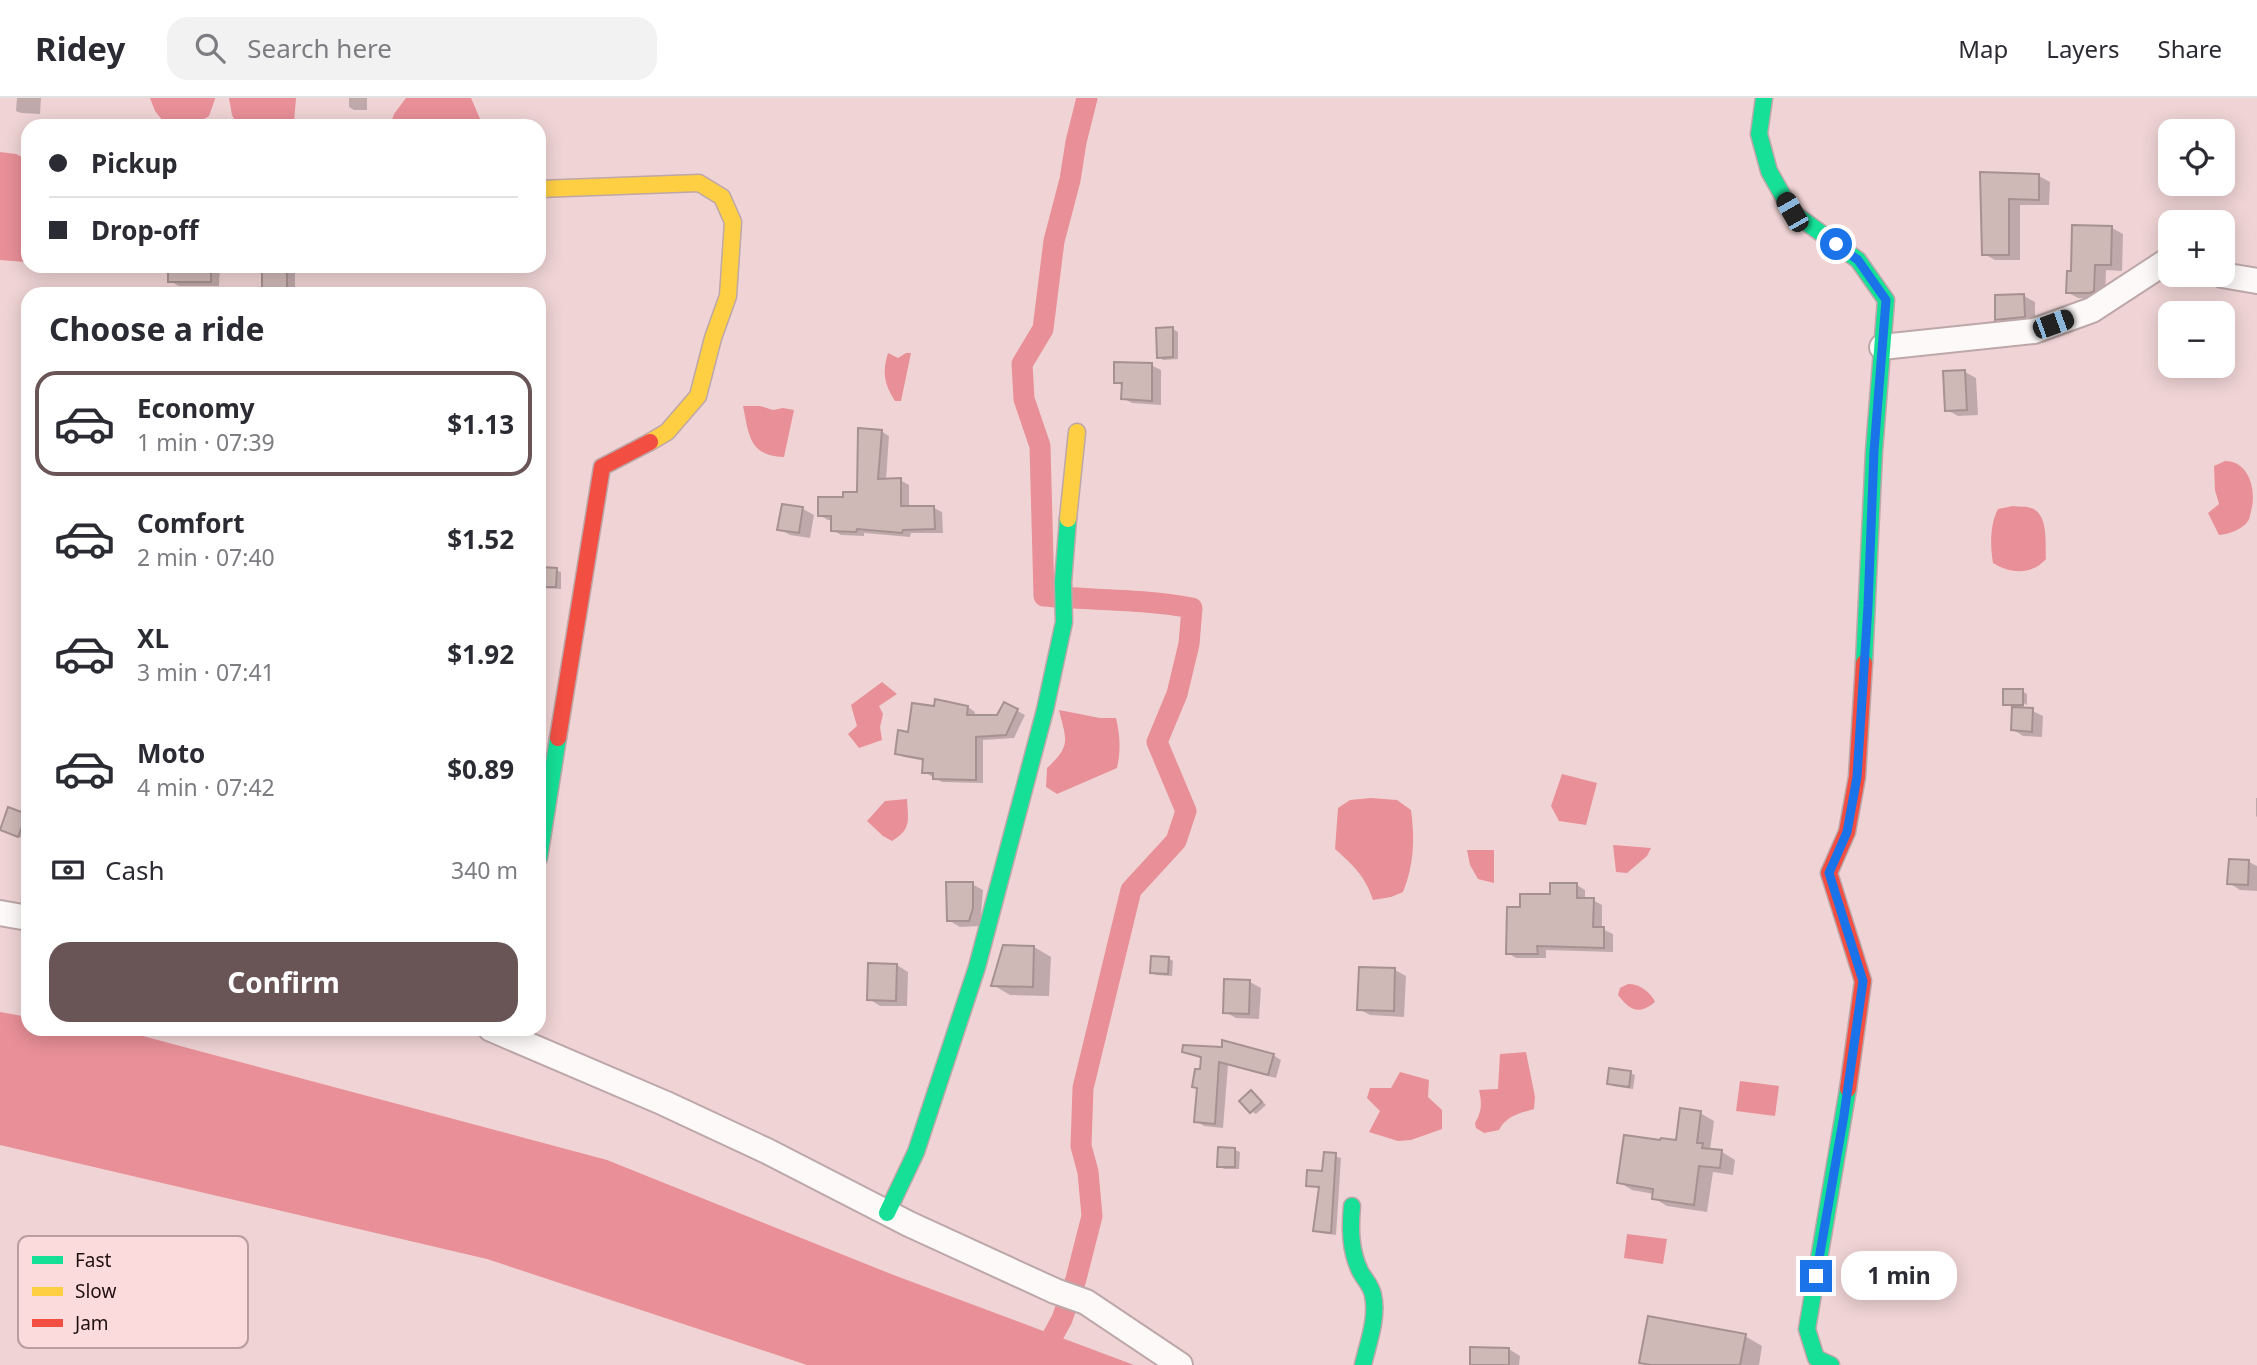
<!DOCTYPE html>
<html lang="en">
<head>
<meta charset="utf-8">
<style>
	:root { --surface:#fff; --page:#f2f2f3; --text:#2b2b33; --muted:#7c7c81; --line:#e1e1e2; --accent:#695556 }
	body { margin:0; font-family:"Noto Sans",sans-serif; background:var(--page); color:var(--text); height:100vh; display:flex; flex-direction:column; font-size:26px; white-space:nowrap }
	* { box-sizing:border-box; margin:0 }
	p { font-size:23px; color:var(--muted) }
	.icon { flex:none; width:38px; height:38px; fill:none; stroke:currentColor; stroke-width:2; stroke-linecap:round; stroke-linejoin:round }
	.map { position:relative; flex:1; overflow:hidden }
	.panel { position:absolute; left:21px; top:189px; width:525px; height:749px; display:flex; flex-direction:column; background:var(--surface); border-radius:21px; box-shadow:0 4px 18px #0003 }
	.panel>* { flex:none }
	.banner { position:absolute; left:21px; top:21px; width:525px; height:154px; border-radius:21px; box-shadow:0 4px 18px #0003; display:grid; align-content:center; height:154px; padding:0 28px; background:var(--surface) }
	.tools { position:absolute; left:2158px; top:21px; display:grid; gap:14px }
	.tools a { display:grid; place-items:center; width:77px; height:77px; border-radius:14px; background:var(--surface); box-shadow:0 4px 18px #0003; font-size:35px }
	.end { position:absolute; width:32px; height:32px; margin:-16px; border:9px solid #1a73e8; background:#fff; box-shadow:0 0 0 4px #fff }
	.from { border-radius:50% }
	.bubble { position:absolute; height:49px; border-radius:21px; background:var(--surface); box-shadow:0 4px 18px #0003; font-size:23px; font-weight:700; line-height:49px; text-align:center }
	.car { position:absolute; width:21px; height:42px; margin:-21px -10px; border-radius:9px; box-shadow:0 0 5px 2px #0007; background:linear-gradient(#222 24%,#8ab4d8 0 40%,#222 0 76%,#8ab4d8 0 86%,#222 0) }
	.banner b { display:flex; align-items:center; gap:24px; height:66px; font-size:26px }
	.banner b+b { border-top:2px solid var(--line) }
	.banner i { width:18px; height:18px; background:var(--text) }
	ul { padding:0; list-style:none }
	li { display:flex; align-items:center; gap:21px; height:105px; margin:0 14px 10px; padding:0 14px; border:4px solid transparent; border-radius:21px }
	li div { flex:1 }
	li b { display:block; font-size:26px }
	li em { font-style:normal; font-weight:700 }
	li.active { border-color:var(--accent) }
	li>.icon { width:63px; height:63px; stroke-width:1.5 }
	h2 { padding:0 28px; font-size:32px; line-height:84px }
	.pay { display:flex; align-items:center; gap:18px; height:77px; padding:0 28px; font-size:26px }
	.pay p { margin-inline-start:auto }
	.cta { display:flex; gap:14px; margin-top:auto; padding:14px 28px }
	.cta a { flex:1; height:80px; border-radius:21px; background:var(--accent); color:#fff; font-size:28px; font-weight:700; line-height:80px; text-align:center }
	header { display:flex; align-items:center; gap:42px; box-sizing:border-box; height:98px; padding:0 35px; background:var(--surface); border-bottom:2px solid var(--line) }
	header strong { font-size:33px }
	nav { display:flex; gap:38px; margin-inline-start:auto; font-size:24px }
	.search { width:490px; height:63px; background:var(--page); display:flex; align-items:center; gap:18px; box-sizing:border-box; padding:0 24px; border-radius:21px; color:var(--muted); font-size:26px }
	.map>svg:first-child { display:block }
	.water { fill:#e88f97 }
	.shadow { fill:#0003 }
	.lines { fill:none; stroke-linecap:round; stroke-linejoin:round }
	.canal { stroke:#e88f97; stroke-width:21 }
	.building { fill:#cfb9b7; stroke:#a69190; stroke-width:2 }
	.street-casing { stroke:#bda7a8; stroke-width:28 }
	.fast-casing { stroke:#bda7a8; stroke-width:19 }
	.slow-casing { stroke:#bda7a8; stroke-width:19 }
	.jam-casing { stroke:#bda7a8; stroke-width:19 }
	.street { stroke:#fdf9f9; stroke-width:24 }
	.fast { stroke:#16e098; stroke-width:16 }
	.slow { stroke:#ffcf43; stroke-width:16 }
	.jam { stroke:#f24e42; stroke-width:16 }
	.route { stroke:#1a73e8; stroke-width:9 }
	.key { fill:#fbdbdc; stroke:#ba9e9f; stroke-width:2 }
	.key-label { font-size:19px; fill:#211011 }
</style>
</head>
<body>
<header>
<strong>Ridey</strong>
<div class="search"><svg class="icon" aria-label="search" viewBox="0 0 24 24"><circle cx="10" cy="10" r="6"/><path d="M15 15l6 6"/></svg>Search here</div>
<nav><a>Map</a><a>Layers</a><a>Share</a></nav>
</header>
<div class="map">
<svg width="2257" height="1267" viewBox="0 0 2257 1267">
	<rect width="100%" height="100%" fill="#f0d4d5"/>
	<g class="water">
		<polygon points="150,0 215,0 215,1 209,18 196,26 167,28 155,13"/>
		<polygon points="229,0 296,0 294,24 289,28 238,28 232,17"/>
		<polygon points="406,0 471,0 481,23 480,28 390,28 394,16"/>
		<polygon points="0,54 16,56 28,62 28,162 25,164 0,162"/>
		<path d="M888,255L898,260L906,255H911L901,303H895C884,286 882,274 888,255Z"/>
		<path d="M743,308H760L773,312L783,310L794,312L784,359C749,358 749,337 743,308Z"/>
		<path d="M2225,363C2249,363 2257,392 2251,413C2251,414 2249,423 2248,423C2242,432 2229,436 2219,437L2208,415L2219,406L2215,392L2214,368Z"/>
		<path d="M2013,408C2019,409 2026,408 2031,410C2049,416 2045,446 2046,461C2032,477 2010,476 1993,465C1990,448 1990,426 1998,411Z"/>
		<polygon points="882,584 897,596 879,608 883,616 880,629 882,642 859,650 848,636 857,628 851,607"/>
		<path d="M1059,612L1100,620H1116C1120,637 1121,652 1117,670L1057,696L1046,689L1047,670C1072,647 1066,642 1059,612Z"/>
		<polygon points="1562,676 1597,685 1586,727 1559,723 1551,708"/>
		<path d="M1371,700L1397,702L1411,712C1415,741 1414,767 1403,794L1391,799L1373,802C1365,778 1354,768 1335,751L1338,710L1350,702Z"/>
		<path d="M907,701C908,722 912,731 892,743L883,738L867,723L885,703Z"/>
		<polygon points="1613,747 1651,750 1647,758 1627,775 1616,774"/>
		<polygon points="1467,752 1494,752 1494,785 1478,781 1470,767"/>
		<path d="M1628,886C1638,885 1651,894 1655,904C1639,917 1630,913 1618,897L1620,890Z"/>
		<polygon points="0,914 28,919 28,931 105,931 139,937 607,1062 891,1176 1134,1267 807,1267 487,1161 0,1047"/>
		<path d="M1526,954L1535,999L1534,1011C1520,1015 1506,1018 1499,1032L1484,1035L1476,1030L1475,1025C1482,1013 1482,1005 1479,992L1498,991L1500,956Z"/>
		<polygon points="1400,974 1429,982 1428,999 1442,1012 1442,1031 1411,1042 1398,1043 1369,1034 1380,1013 1367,1000 1370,990 1391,990"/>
		<polygon points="1740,983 1779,988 1775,1018 1736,1013"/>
		<polygon points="1627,1136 1667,1141 1663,1166 1624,1160"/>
	</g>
	<g class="shadow">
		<polygon points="17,0 41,0 40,16 21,15 16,13"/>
		<polygon points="349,0 367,0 367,12 354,12 349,9"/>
		<polygon points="1982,76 2039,78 2050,84 2049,107 2020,107 2020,162 1995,162 1984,156"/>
		<polygon points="2112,130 2123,136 2122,173 2106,172 2105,199 2102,201 2078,200 2067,194 2072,175"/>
		<polygon points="170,168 220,168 219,188 179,188 170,183"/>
		<polygon points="262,168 295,168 295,196 272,195 263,189"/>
		<polygon points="2024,198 2035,204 2035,225 2008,227 1997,221"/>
		<polygon points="1173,231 1178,234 1178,261 1163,262 1158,259"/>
		<polygon points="1151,267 1161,272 1161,307 1132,305 1123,300 1124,289 1116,284"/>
		<polygon points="1965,274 1976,280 1978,317 1958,318 1947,312"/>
		<polygon points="881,333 889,338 886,382 900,382 909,387 909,410 934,410 942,414 943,435 911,435 910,439 864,435 864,438 841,437 833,432 833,422 828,422 819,417 844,401 859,396"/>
		<polygon points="803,411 814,417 810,440 790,437 779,431"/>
		<polygon points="539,467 561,474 561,491 539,490"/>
		<polygon points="2022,593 2027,596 2027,607 2016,601 2014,604 2043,618 2042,639 2023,638 2012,631 2014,609 2005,606"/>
		<polygon points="1004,606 1025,617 1014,640 983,642 983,685 942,684 924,674 925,663 904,659 896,655 909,636 936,610 968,609 975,614 974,619 998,619"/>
		<polygon points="2256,700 2257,700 2257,719 2256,718"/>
		<polygon points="9,712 28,719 28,743 2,731"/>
		<polygon points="2249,764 2257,768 2257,793 2240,792 2229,785"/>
		<polygon points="972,786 983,792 980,828 960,829 948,822"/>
		<polygon points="1577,787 1585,792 1585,802 1593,802 1602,807 1602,831 1613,836 1613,854 1546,852 1546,860 1516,860 1508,855 1521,810"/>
		<polygon points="1034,849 1051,859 1049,898 1010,897 993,887"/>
		<polygon points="1168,860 1173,863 1172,878 1156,877 1152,874"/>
		<polygon points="897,867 908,874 907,908 880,908 869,901"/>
		<polygon points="1395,872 1406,878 1404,919 1370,917 1359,911"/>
		<polygon points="1250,884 1261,890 1259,921 1236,920 1225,914"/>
		<polygon points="1223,951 1273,957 1281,962 1276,980 1228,967 1223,1030 1204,1028 1196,1023 1202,961 1184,953"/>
		<polygon points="1630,975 1635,977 1633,991 1613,988 1608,985"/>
		<polygon points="1252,994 1266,1007 1256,1016 1251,1013"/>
		<polygon points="1700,1015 1714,1023 1710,1052 1722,1054 1735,1062 1733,1077 1713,1074 1707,1114 1667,1108 1654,1100 1654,1096 1632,1092 1619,1084 1677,1044"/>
		<polygon points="1235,1052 1240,1054 1239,1071 1224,1071 1219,1068"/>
		<polygon points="1326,1056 1341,1060 1336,1137 1320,1135 1315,1132 1321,1090 1308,1087 1323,1075"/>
		<polygon points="1745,1238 1762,1248 1759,1267 1647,1267 1641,1264"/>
		<polygon points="1509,1251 1520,1258 1519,1267 1472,1267"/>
	</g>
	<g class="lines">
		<path class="canal" d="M1037,1267L1062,1221L1076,1181L1092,1118L1088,1074L1081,1048L1083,990L1131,792L1176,743L1186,713L1157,644L1177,596L1189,546L1192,510C1143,501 1093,502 1044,498L1040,348L1024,301L1022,266L1043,231L1054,143L1070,82L1076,44L1087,0"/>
	</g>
	<g class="building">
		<polygon points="1980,74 2039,76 2039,102 2009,101 2009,157 1982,157"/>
		<polygon points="2072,127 2112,128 2111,167 2095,167 2094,193 2090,195 2066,195 2067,173 2071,173"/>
		<rect x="168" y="168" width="43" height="16"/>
		<rect x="262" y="168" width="25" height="23"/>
		<polygon points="2024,196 2025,219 1995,222 1995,197"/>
		<polygon points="1173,229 1173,259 1157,260 1156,230"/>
		<polygon points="1114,264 1152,265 1152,303 1121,301 1122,285 1114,285"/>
		<polygon points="1965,272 1967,312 1945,313 1943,273"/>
		<polygon points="858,330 882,332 878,381 901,380 901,408 934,408 935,431 903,432 902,435 857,431 856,434 831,433 831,418 818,418 818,399 843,399 843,394 857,394"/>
		<polygon points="782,406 803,409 799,435 777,432"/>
		<polygon points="541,469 557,470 556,489 541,489"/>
		<rect x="2003" y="591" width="20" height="16"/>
		<polygon points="935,601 968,608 967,617 997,617 1004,604 1018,611 1006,637 976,639 976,682 933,681 933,675 922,675 923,661 895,656 898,632 908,634 912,605 934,608"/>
		<polygon points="2012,609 2033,610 2032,634 2011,632"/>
		<polygon points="8,709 27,716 18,739 0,732"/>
		<polygon points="2229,761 2249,762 2248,787 2227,786"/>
		<polygon points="946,784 973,784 973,810 969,823 947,823"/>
		<polygon points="1550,785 1577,785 1577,800 1594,800 1593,829 1604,829 1604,850 1537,848 1538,856 1506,856 1507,809 1520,809 1520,796 1550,796"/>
		<polygon points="1003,847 1034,848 1033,889 991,888"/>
		<polygon points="1151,858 1169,859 1168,876 1150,875"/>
		<polygon points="868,865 897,866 896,903 867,902"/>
		<polygon points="1359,869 1395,870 1394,913 1357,912"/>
		<polygon points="1224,881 1250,882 1249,916 1223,915"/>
		<polygon points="1222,942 1274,956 1268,977 1219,964 1215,1026 1194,1024 1197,990 1192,989 1195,971 1200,971 1201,959 1182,954 1183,947 1222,949"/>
		<polygon points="1609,970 1631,973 1629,989 1607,986"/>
		<polygon points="1251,992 1262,1004 1250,1015 1239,1003"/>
		<polygon points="1680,1010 1701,1013 1697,1045 1703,1045 1702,1050 1722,1052 1720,1070 1699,1068 1694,1107 1652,1101 1653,1091 1617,1085 1624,1037 1660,1042 1661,1040 1676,1042"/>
		<polygon points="1218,1049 1235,1050 1235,1069 1217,1069"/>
		<polygon points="1324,1054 1336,1055 1331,1135 1313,1133 1319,1089 1306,1088 1307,1072 1322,1073"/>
		<polygon points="1648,1218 1746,1236 1740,1267 1651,1267 1639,1265"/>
		<polygon points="1470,1249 1509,1250 1509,1267 1470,1267"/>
	</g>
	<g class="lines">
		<defs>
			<g id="street">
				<polyline points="2222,177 2257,183"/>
				<polyline points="1882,249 2034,233 2092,212 2170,161"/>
				<polyline points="0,815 28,820"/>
				<polyline points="491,931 664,1005 767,1053 909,1126 1055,1193 1086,1204 1180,1267"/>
			</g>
			<g id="fast">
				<polyline points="1764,0 1759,36 1769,73 1792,114 1858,162 1886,202 1874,353 1864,565"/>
				<polyline points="539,760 558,640"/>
				<path d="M1352,1108C1350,1130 1350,1152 1360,1173C1364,1181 1371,1187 1373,1197C1378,1220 1368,1245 1363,1267"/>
				<polyline points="887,1115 916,1054 977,869 1045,612 1064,524 1063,484 1068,421"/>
				<polyline points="1831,1267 1816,1260 1807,1231 1848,991"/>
			</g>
			<g id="slow">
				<polyline points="539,91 699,85 722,99 733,124 728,198 713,240 698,298 667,334 650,344"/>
				<polyline points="1068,421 1077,334"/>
			</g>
			<g id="jam">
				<polyline points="558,640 602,369 650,344"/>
				<polyline points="1848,991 1863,883 1829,775 1847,734 1857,679 1864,565"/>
			</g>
		</defs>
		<use href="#street" class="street-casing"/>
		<use href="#fast" class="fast-casing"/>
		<use href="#slow" class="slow-casing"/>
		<use href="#jam" class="jam-casing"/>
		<use href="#street" class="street"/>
		<use href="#fast" class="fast"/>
		<use href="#slow" class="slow"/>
		<use href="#jam" class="jam"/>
	</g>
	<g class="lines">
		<polyline class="route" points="1816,1178 1844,1017 1863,883 1829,775 1847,734 1857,679 1868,508 1874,353 1886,202 1858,162 1836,146"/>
	</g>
	<rect x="18" y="1138" width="230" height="112" rx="10" class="key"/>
	<rect x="32" y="1158" width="31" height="8" fill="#16e098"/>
	<rect x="32" y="1189" width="31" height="9" fill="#ffcf43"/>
	<rect x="32" y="1221" width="31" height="8" fill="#f24e42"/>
	<g class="key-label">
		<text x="75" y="1169">Fast</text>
		<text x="75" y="1200">Slow</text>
		<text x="75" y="1232">Jam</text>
	</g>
</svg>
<div class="tools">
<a><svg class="icon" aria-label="locate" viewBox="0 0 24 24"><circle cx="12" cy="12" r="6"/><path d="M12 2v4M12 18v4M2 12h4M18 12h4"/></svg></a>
<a>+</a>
<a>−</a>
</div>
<i class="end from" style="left:1836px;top:146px"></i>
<i class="end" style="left:1816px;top:1178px"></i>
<div class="bubble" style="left:1841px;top:1153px;width:116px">1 min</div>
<i class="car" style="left:1792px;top:114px;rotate:330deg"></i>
<i class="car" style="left:2053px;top:226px;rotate:70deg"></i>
<div class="banner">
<b><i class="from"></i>Pickup</b>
<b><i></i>Drop-off</b>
</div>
<section class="panel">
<h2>Choose a ride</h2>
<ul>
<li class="active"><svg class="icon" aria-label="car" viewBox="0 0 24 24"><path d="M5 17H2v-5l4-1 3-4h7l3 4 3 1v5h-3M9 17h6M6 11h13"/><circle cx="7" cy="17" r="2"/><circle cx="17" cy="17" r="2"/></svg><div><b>Economy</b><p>1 min · 07:39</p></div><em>$1.13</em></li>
<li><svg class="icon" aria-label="car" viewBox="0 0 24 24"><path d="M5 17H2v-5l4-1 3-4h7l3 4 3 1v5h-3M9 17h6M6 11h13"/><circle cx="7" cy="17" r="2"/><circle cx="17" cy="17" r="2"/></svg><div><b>Comfort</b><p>2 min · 07:40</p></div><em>$1.52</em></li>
<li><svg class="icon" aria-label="car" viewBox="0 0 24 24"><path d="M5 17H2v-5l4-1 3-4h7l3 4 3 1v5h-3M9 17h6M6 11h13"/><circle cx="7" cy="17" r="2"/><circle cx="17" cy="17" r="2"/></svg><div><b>XL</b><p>3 min · 07:41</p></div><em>$1.92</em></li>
<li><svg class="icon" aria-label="car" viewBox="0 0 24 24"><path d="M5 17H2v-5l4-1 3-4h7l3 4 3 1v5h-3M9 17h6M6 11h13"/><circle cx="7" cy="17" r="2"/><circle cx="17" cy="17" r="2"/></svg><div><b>Moto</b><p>4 min · 07:42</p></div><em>$0.89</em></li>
</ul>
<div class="pay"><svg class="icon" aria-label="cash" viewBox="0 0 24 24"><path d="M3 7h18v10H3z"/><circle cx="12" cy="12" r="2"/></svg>Cash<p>340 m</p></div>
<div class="cta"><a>Confirm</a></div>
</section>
</div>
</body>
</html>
